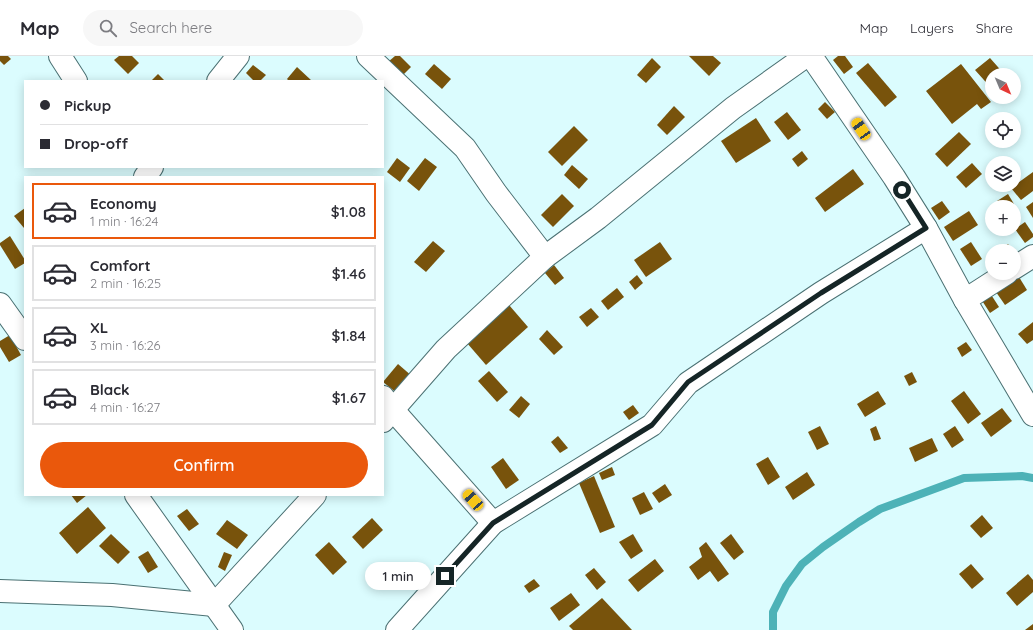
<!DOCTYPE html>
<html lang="en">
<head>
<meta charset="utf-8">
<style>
	:root { --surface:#fff; --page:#f7f7f7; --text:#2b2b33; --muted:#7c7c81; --line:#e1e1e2; --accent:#ea580c }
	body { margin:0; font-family:Quicksand,sans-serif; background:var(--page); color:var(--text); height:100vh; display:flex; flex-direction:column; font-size:15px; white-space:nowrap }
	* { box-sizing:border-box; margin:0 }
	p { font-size:13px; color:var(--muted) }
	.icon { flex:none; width:22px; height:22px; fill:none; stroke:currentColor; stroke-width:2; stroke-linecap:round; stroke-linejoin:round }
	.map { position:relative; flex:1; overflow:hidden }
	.sheet { position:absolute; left:24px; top:120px; width:360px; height:320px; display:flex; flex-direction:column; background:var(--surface); border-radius:0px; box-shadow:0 2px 10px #0003 }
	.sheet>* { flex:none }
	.guide { position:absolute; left:24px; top:24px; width:360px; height:88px; border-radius:0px; box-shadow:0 2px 10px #0003; display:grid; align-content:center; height:88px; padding:0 16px; background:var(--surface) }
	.needle { width:26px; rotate:136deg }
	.fabs { position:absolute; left:985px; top:12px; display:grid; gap:8px }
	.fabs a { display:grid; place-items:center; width:36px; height:36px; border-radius:50%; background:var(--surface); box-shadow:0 2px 10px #0003; font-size:20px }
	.end { position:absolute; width:18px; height:18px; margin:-9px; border:5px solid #152526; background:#fff; box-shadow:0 0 0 2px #fff }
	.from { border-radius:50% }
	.bubble { position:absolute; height:28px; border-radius:14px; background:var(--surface); box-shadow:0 2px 10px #0003; font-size:13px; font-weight:600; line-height:28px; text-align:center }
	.car { position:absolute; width:12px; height:24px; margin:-12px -6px; border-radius:5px; box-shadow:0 0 3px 1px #0007; background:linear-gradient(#f5c518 24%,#345 0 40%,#f5c518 0 76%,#345 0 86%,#f5c518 0) }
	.guide b { display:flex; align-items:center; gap:14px; height:38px; font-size:15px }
	.guide b+b { border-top:1px solid var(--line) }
	.guide i { width:10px; height:10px; background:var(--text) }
	ul { padding:7px 0 0; list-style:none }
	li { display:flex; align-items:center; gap:12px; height:56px; margin:0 8px 6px; padding:0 8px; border:2px solid var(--line); border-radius:0px }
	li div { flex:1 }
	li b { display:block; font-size:15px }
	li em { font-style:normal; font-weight:600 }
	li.current { border-color:var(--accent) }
	li>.icon { width:36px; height:36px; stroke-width:1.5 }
	.primary-button { display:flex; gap:8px; margin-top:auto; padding:8px 16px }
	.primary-button a { flex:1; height:46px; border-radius:24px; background:var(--accent); color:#fff; font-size:16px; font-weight:600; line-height:46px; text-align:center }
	header { display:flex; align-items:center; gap:24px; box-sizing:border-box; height:56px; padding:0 20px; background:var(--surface); border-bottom:1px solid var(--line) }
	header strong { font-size:19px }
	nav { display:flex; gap:22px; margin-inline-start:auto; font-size:14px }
	.search { width:280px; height:36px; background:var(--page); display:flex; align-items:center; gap:10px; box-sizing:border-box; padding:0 14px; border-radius:22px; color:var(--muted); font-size:15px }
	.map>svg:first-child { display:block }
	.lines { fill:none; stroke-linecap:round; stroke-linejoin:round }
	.stream { stroke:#4db2b7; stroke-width:8 }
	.building { fill:#78530c }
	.street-casing { stroke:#4b7173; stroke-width:24 }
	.street { stroke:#fff; stroke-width:22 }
	.route { stroke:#152526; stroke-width:5 }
</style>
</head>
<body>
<header>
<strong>Map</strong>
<div class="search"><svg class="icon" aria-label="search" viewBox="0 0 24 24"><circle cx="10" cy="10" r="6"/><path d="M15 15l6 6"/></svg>Search here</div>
<nav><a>Map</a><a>Layers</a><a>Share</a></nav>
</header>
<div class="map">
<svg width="1033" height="574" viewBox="0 0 1033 574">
	<rect width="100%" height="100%" fill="#dbfcfe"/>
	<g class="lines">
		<polyline class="stream" points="773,574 773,556 786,530 802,508 823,491 859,466 880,453 964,422 1022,420 1033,422"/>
	</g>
	<g class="building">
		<polygon points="0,0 8,0 11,3 4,9 0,5"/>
		<polygon points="119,0 132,0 139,7 128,18 114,4"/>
		<polygon points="395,0 400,0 411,11 402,20 388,6"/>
		<polygon points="689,0 713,0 721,7 709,20"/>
		<polygon points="838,0 845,0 853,11 844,18 833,4"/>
		<polygon points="652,2 661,11 646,27 637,19"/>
		<polygon points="990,2 1005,19 992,19 992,33 975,14"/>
		<polygon points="868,7 897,41 885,51 856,17"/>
		<polygon points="434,8 451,23 442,33 425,18"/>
		<polygon points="961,8 991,46 981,53 977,48 952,68 926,35"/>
		<polygon points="253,9 266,19 260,25 254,25 246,17"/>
		<polygon points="297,11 312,25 289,25 287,23"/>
		<polygon points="158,18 165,25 151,25"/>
		<polygon points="825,46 835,56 827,63 818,53"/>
		<polygon points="674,50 685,61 667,79 657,69"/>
		<polygon points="787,56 801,74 788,84 774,66"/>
		<polygon points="756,62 771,85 736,107 721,85"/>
		<polygon points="574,70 588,84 562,110 548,96"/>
		<polygon points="959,76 971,88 947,111 935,98"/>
		<polygon points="802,95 808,103 798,111 792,103"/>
		<polygon points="397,102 410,112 400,126 387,116"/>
		<polygon points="425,102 437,111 419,135 407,125"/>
		<polygon points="972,107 982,118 966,132 956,121"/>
		<polygon points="572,109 588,123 579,133 564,119"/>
		<polygon points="853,113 864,128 825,156 815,142"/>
		<polygon points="1033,116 1033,135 1021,144 1011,132"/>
		<polygon points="562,138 574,150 553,171 541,159"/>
		<polygon points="1008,138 1014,148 1010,151 1001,151 997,145"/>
		<polygon points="942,145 950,156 939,164 931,152"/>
		<polygon points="1033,146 1033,162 1026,151"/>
		<polygon points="25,152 25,171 24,172 14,160"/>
		<polygon points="969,155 978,169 953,185 944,171"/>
		<polygon points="1025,166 1033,178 1033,181 1025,187 1015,173"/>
		<polygon points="10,180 25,204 25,207 15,213 0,189 0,187"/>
		<polygon points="433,185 445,195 426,216 414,206"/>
		<polygon points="660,186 672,203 646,221 634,204"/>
		<polygon points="971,186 982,203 971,210 960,193"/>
		<polygon points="1008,188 1013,195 998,195"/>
		<polygon points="554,209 564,222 555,229 545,217"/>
		<polygon points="637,219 643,227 635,234 629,226"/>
		<polygon points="1019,221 1027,234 1005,249 996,236"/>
		<polygon points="617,232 624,241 608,254 601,245"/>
		<polygon points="990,237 999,251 990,257 981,243"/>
		<polygon points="509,249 528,271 486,309 467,287"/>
		<polygon points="591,252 599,261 587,271 579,261"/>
		<polygon points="1033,266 1033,284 1027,288 1018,278"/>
		<polygon points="547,274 563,291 554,299 539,283"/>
		<polygon points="10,279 21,299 9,306 0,291 0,285"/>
		<polygon points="966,286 972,294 962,301 957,292"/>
		<polygon points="398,308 413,321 398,338 383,326"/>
		<polygon points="489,315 508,336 497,346 478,325"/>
		<polygon points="912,316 917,326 909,330 904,320"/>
		<polygon points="878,335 886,348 865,361 857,348"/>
		<polygon points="964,335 981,358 968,368 951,345"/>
		<polygon points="521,340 530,348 519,362 509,354"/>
		<polygon points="633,349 639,357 629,364 623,356"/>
		<polygon points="1002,352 1012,365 991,381 981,367"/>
		<polygon points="820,370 829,388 817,394 808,376"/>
		<polygon points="876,370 881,383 874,385 870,373"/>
		<polygon points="955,370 964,384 952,392 943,378"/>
		<polygon points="558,380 568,392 560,397 551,386"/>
		<polygon points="932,382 938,395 915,406 909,392"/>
		<polygon points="768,401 780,421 768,429 756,408"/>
		<polygon points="503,402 519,424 506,433 491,411"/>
		<polygon points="612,411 615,419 602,424 599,417"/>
		<polygon points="807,416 815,429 793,444 785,431"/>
		<polygon points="594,420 615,471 600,477 579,427"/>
		<polygon points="665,428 672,439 659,447 652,437"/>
		<polygon points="644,436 653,453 640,459 632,442"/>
		<polygon points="71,439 87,439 77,447"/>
		<polygon points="88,451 106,472 77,498 59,477"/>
		<polygon points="187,453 199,468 189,475 177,460"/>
		<polygon points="982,459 993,472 981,482 970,470"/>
		<polygon points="372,462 383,474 363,493 352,481"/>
		<polygon points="227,464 248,479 237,493 216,478"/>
		<polygon points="111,478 130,496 118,508 99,490"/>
		<polygon points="633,478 643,495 631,503 619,486"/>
		<polygon points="731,478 744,496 734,504 720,487"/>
		<polygon points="329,486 347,506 333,519 315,499"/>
		<polygon points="706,486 729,518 718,526 710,515 698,524 689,511 702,501 699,492"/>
		<polygon points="148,495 158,511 148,517 138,501"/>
		<polygon points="224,496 232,499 225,515 218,511"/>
		<polygon points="655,503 664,515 638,536 628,524"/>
		<polygon points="971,508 984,523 972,533 959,518"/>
		<polygon points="594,512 606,526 597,534 585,519"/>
		<polygon points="1028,518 1033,524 1033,536 1017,550 1006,537"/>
		<polygon points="534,523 540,530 529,537 524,530"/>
		<polygon points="571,537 580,549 559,565 550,552"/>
		<polygon points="602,542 632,574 573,574 569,570"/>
		<polygon points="1033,568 1033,574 1025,574"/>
	</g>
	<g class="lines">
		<defs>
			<g id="street">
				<polyline points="60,0 76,25"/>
				<polyline points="368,0 465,92 496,137 545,201"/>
				<polyline points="811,0 894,121 926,172 965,244"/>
				<polyline points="218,25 238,0"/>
				<polyline points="145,121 152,111"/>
				<polyline points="1014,212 1033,200"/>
				<polyline points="1007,217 965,244 1033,359"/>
				<polyline points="0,248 25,283"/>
				<polyline points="383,341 393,354 493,467"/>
				<polyline points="383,365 446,293 545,201 598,162 733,52 806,0"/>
				<polyline points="136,439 232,574"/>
				<polyline points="0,535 112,539 214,549 315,439"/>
				<polyline points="397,574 493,467 652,369 688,327 821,237 926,172"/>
			</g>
		</defs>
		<use href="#street" class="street-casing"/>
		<use href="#street" class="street"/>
	</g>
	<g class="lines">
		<polyline class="route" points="445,520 493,467 652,369 688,326 821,237 926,172 902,134"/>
	</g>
</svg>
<div class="fabs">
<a><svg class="needle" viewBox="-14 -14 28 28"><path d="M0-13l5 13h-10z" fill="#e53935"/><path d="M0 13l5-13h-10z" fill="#7c7c81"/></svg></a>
<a><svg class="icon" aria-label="locate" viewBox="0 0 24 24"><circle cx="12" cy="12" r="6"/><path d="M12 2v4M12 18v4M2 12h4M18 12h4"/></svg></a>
<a><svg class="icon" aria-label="layers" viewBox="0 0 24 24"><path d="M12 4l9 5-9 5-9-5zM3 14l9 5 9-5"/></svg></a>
<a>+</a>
<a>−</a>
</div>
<i class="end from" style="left:902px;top:134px"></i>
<i class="end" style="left:445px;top:520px"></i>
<div class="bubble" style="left:365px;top:506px;width:66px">1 min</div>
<i class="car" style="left:861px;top:73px;rotate:326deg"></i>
<i class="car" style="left:473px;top:444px;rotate:318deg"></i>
<div class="guide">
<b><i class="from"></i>Pickup</b>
<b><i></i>Drop-off</b>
</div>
<section class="sheet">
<ul>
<li class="current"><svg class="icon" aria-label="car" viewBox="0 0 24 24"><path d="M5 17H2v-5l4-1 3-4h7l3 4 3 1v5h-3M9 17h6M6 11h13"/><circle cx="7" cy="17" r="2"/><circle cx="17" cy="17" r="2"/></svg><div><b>Economy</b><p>1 min · 16:24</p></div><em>$1.08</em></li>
<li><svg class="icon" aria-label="car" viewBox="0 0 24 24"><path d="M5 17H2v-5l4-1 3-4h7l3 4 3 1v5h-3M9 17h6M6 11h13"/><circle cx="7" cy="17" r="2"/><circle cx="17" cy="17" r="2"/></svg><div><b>Comfort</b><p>2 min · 16:25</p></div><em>$1.46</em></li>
<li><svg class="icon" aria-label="car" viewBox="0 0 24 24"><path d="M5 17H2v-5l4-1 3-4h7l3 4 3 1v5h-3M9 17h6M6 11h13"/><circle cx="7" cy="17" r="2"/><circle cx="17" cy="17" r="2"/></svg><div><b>XL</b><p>3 min · 16:26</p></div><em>$1.84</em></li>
<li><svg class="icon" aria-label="car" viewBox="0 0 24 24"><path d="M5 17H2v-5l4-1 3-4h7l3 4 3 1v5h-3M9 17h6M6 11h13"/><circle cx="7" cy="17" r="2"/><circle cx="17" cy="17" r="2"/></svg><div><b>Black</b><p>4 min · 16:27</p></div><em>$1.67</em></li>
</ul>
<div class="primary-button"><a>Confirm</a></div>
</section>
</div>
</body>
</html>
